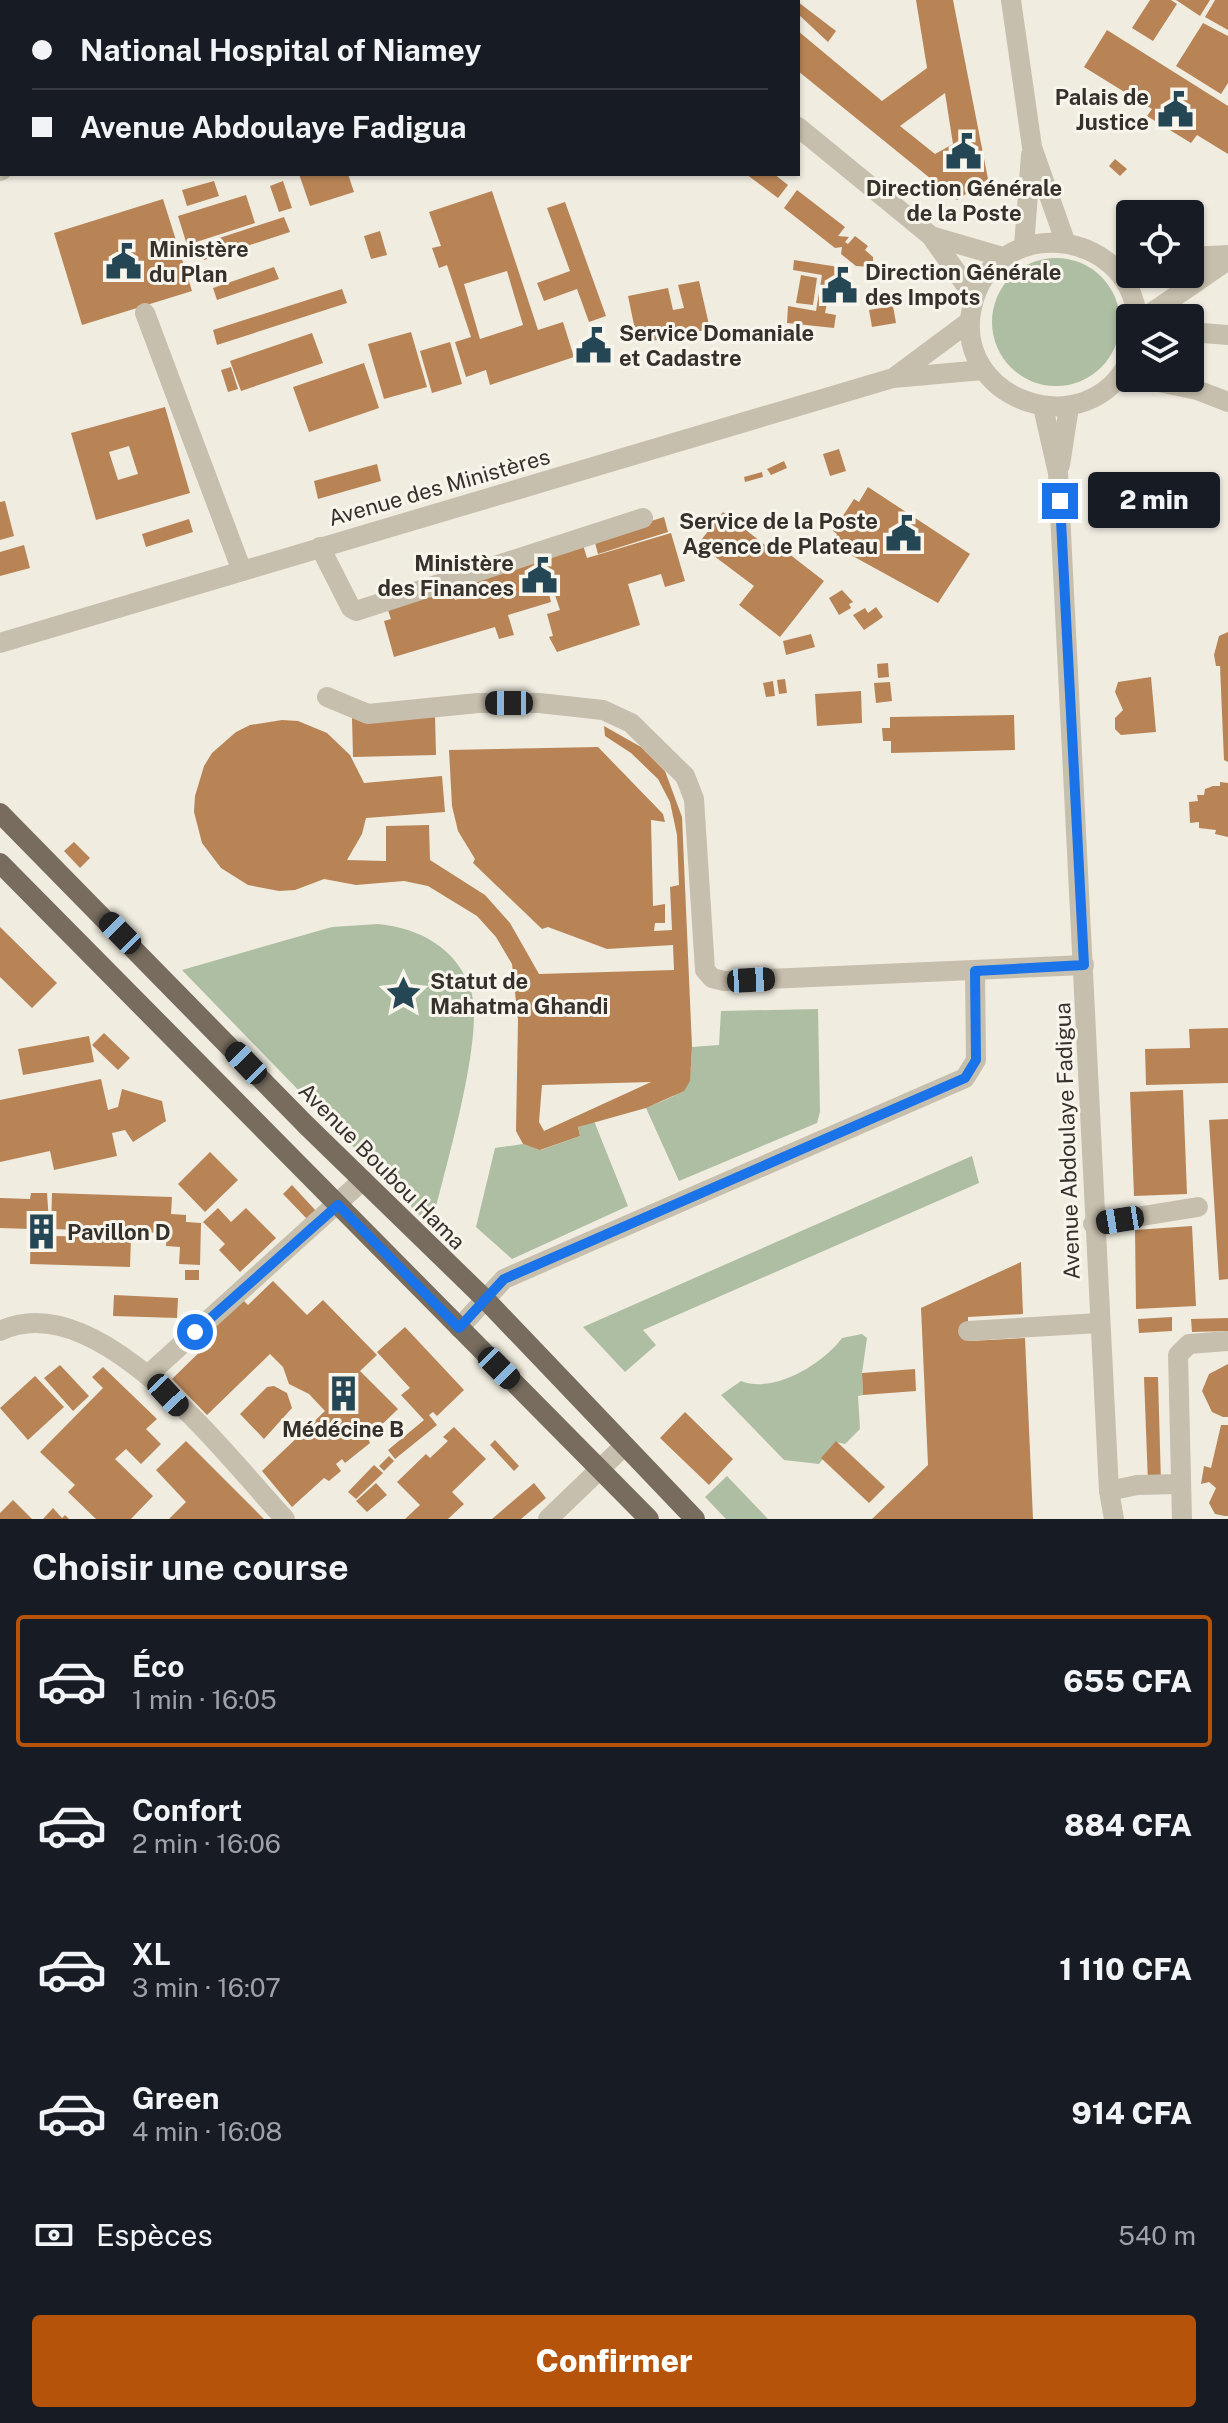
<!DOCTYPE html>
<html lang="fr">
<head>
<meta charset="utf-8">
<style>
	:root { --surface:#171b24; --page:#20242c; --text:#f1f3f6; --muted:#9ea1a6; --line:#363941; --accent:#b45309 }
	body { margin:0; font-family:"Public Sans",sans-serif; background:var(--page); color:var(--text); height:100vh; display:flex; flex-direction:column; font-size:30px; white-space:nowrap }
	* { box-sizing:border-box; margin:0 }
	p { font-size:26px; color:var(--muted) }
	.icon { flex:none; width:44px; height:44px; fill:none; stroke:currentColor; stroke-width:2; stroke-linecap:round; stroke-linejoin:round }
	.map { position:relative; height:1519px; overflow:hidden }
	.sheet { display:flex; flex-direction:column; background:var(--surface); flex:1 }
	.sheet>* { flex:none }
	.top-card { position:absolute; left:0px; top:0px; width:800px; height:176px; box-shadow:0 2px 6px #0004; display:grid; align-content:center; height:176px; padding:0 32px; background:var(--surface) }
	.buttons { position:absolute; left:1116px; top:200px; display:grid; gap:16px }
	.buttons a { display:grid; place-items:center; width:88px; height:88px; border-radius:8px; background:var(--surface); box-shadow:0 2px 6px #0004; font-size:40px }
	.end { position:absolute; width:36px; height:36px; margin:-18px; border:10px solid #1a73e8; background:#fff; box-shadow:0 0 0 4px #fff }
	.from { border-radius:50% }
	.bubble { position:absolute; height:56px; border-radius:8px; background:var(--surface); box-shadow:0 2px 6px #0004; font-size:26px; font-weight:800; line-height:56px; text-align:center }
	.car { position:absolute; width:24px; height:48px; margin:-24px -12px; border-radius:10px; box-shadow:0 0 6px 2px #0007; background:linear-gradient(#222 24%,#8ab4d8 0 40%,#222 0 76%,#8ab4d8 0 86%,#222 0) }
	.top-card b { display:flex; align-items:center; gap:28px; height:76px; font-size:30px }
	.top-card b+b { border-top:2px solid var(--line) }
	.top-card i { width:20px; height:20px; background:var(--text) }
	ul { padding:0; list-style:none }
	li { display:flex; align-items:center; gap:24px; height:132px; margin:0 16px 12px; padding:0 16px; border:4px solid transparent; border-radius:8px }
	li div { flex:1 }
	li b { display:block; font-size:30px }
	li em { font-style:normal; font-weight:800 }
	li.active { border-color:var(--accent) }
	li>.icon { width:72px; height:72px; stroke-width:1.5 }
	h2 { padding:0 32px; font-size:36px; line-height:96px }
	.pay { display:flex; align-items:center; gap:20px; height:88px; padding:0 32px; font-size:30px }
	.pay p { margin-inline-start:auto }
	.primary-button { display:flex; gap:16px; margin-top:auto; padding:16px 32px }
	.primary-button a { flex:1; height:92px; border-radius:8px; background:var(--accent); color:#fff; font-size:32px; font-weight:800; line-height:92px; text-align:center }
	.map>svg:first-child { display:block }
	.green { fill:#aebea2 }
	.building { fill:#b88456; fill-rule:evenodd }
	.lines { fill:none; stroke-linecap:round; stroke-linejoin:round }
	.minor { stroke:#c7bfad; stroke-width:20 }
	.major { stroke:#776c5e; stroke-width:20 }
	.route { stroke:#1a73e8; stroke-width:10 }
	.labels { text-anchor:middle; stroke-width:6; stroke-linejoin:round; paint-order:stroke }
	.poi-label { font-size:22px; font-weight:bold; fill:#37312b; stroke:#f8f5ec; text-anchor:start }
	.street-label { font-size:22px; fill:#37312b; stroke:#f8f5ec }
</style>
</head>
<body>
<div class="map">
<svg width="1228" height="1519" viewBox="0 0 1228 1519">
	<rect width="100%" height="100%" fill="#f0ece0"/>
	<g class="green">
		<circle cx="1056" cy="322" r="64"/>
		<path d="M378,924C419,928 458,948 471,991C485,1035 445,1169 433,1219L426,1222L182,970L332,927Z"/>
		<path d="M818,1009L820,1112L817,1123L679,1181L646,1108C688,1090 690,1094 692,1047L719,1045L721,1011Z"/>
		<polygon points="594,1121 628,1206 512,1259 476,1227 495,1148 523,1144 541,1150 580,1136 578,1127"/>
		<polygon points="972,1156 979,1183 643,1330 656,1345 625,1372 583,1327"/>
		<path d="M862,1334L867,1338L862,1373L863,1395L858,1396L860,1429L845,1444L836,1442L819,1464L784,1460L721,1395L741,1381C774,1394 823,1364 842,1338Z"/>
		<polygon points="727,1476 768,1519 726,1519 705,1497"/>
	</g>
	<g class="building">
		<path d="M916,0H953L988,179L957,200L798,71V31L882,101L927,68ZM945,93L953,144L935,154L900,126Z"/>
		<polygon points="1150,0 1171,0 1177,4 1153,41 1132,28"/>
		<polygon points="1176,0 1210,0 1200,16"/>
		<polygon points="1215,0 1228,0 1228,30 1205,17"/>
		<polygon points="798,2 836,31 828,42 798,14"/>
		<polygon points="1203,23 1228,36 1228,83 1221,94 1176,66"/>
		<polygon points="1107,30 1228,106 1228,154 1197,135 1191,143 1147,116 1152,109 1084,67"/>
		<polygon points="1115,159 1127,169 1120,176 1109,166"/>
		<polygon points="299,174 348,174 354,192 310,206"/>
		<polygon points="746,174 774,174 788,185 778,198"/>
		<polygon points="214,181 219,196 187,206 182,190"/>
		<polygon points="283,181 292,208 279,212 270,186"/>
		<polygon points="797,190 845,227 838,236 849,237 845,242 848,244 855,236 868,246 865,250 873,257 873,262 870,267 856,266 841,254 842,247 835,248 784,208"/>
		<path d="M492,191L538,330L563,322L574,357L490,385L486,370L466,377L455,342L471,337L447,265L439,268L432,248L441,246L429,212ZM507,271L523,325L480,339L464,284Z"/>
		<polygon points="246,195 255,223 187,245 178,216"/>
		<polygon points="163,199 192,291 82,325 54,233"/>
		<polygon points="565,202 606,316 589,322 577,289 544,301 537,283 570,271 547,208"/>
		<polygon points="284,217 290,232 204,260 198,245"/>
		<polygon points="380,231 387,255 371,259 364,236"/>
		<polygon points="794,260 845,268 843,279 832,277 825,313 836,315 834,328 787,323 788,306 816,311 822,275 793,270"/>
		<polygon points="274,267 279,279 217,300 213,288"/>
		<polygon points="801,275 817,278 813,305 796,303"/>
		<polygon points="699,281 710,329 638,344 628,296 668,288 673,310 684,308 678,285"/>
		<polygon points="342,289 347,303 217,345 213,330"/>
		<polygon points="893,306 896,323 872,327 869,310"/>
		<polygon points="411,332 427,387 384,399 368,344"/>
		<polygon points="312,333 323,363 241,391 230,361"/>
		<polygon points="450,342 462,384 432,393 420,351"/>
		<polygon points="364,363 379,408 309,432 293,387"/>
		<polygon points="231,367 238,389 228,392 221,370"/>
		<path d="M165,407L190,493L96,520L71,433ZM129,446L138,474L118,480L109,452Z"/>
		<polygon points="839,449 846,471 830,476 823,454"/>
		<polygon points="784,461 787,468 771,475 767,469"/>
		<polygon points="377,464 381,481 318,499 314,481"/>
		<polygon points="762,472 763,477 745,482 744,477"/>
		<polygon points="868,487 970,554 938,603 831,544 837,534 833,531 854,499 859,502"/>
		<polygon points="5,501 14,536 0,540 0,502"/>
		<polygon points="723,512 770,549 775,543 824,581 780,637 739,605 754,586 698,544"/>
		<polygon points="664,517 668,532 598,554 594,539"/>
		<polygon points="189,519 193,532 146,547 142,534"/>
		<polygon points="671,533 685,581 665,587 661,574 628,584 640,625 557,652 549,637 553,636 547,614 560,610 554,592 549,594 551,602 508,615 514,635 499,639 495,627 394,657 384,621 391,619 386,604 450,584 455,600 465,597 460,581 583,545 587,558"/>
		<polygon points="24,545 30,568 0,576 0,552"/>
		<polygon points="842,590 853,602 849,604 851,608 839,615 829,598"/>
		<polygon points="876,607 883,617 864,630 853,615 865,608 868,613"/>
		<polygon points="1228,632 1228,762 1224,760 1220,666 1216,666 1214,655 1219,636"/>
		<polygon points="811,634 815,647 786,655 783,641"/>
		<polygon points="888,663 889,677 878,678 877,664"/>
		<polygon points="1151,677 1156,732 1121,735 1115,729 1115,718 1123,710 1115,692 1118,682"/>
		<polygon points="785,679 787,693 779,694 777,680"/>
		<polygon points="773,681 775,696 766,697 763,683"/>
		<polygon points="890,682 892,701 876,703 874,683"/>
		<polygon points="861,691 862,723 817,726 815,694"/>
		<polygon points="1014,715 1015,750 891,753 891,741 883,741 882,728 890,728 890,717"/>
		<polygon points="435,716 436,755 353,757 352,718"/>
		<path d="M282,720L298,721L327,733L350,755L364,783L442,776L445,812L366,818L362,834L347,860L386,861V826L429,825L430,860L485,895L510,923L539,974L674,970L673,945L607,949L548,927L542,929L473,863L475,859L458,831L452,806L449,750L598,747L663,814L665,822L651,820L653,906L665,904V923H655L654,931L672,930L670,887L679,885L677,835L670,802L658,779L631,753L605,736L604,726L641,747L665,771L682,817L692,1047L690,1081L684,1091L646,1108L578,1127L580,1136L540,1150L523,1144L516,1131L518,1020L512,964L496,937L477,916L428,886L404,881L356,885L324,879L295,890L279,891L248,885L221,868L202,843L194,812L195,796L204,766L212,753L236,732L250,725ZM651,1082L544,1131L539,1122L542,1085Z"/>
		<polygon points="1220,782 1228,783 1228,837 1215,834 1216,830 1199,828 1199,822 1190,823 1189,802 1198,801 1197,795 1204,795 1205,789 1213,786 1220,786"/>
		<polygon points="74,842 90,858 80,868 64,851"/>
		<polygon points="0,927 57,983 32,1008 0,977"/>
		<polygon points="1228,1028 1228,1083 1146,1085 1145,1049 1190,1048 1189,1029"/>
		<polygon points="104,1033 130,1058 118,1070 92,1045"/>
		<polygon points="89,1036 94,1062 23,1075 18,1049"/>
		<polygon points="101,1079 108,1110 118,1107 122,1089 162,1101 166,1121 133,1142 125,1130 112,1133 117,1156 54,1170 50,1151 0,1162 0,1100"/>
		<polygon points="1183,1090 1187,1194 1134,1196 1130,1092"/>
		<polygon points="1228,1119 1228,1279 1219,1280 1209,1120"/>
		<polygon points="210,1152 238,1180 205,1212 178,1184"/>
		<polygon points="292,1185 317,1212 308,1220 283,1194"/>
		<polygon points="31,1193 47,1193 50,1236 131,1237 130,1267 30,1264 31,1229 0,1228 0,1198 30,1199"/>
		<polygon points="52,1193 172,1197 171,1214 186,1215 186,1222 201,1223 200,1265 179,1264 180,1247 166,1246 167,1233 51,1229"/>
		<polygon points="218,1208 231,1222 246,1208 276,1238 240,1272 219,1250 225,1244 203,1222"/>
		<polygon points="1192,1226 1196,1306 1136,1309 1135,1230"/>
		<polygon points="1021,1262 1023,1314 968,1317 968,1331 969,1341 1025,1338 1033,1519 872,1519 928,1465 921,1308"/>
		<rect x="185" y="1270" width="14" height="10"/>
		<polygon points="273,1281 307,1315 323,1300 377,1355 360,1371 398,1409 368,1438 370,1443 345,1463 342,1459 336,1464 341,1471 329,1481 324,1478 292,1507 262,1471 325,1411 309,1394 289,1384 283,1367 270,1354 207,1415 172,1379 217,1335 212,1330 243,1300 248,1305"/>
		<polygon points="114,1295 178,1298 177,1318 113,1316"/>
		<polygon points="1172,1317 1172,1331 1139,1333 1138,1319"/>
		<polygon points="1228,1318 1228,1331 1192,1332 1191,1319"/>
		<polygon points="405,1327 464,1390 437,1416 433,1412 429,1415 437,1425 395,1459 388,1450 424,1420 401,1395 410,1388 377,1352"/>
		<polygon points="1228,1364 1228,1417 1223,1417 1212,1412 1202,1391 1209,1374"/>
		<polygon points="60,1365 89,1396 73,1411 44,1378"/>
		<polygon points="103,1367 157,1419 146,1429 161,1444 141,1464 126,1449 115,1459 153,1496 131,1519 96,1519 68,1492 75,1485 40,1452 103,1388 92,1377"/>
		<polygon points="915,1369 916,1391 863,1395 862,1373"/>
		<polygon points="35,1376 64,1407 28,1440 0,1408"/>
		<polygon points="1144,1377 1158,1377 1161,1483 1148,1483"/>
		<polygon points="274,1386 287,1393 292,1408 264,1439 240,1414 267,1387"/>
		<polygon points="685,1412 733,1459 709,1485 660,1438"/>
		<polygon points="1221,1425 1228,1425 1228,1516 1225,1516 1215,1514 1209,1503 1216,1488 1209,1482 1201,1484 1204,1466 1211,1468"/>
		<polygon points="454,1427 486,1459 452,1492 464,1504 448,1519 405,1519 420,1505 397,1482 426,1454 430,1458 448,1441 443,1437"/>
		<polygon points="495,1440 519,1466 514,1471 490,1445"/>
		<polygon points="186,1441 264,1519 169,1519 186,1502 156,1470"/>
		<polygon points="836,1441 885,1487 869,1503 821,1458"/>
		<polygon points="389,1456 394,1461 384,1471 379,1466"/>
		<polygon points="374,1465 383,1473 356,1499 348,1492"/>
		<polygon points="376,1483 387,1495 367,1512 356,1501"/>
		<polygon points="534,1483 546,1498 521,1519 492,1519"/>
		<polygon points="13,1500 32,1519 0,1519 0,1513"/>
		<polygon points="53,1508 62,1518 65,1515 69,1519 43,1519"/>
	</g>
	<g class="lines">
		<g class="minor">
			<polyline points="644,0 646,2"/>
			<polyline points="1011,0 1032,147 1065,241"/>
			<polyline points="577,2 584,0"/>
			<polyline points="798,127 931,236 974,297"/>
			<polyline points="0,171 2,170"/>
			<polyline points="931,236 1003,257"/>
			<polyline points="1024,246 1031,155"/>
			<polyline points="1190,257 1228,255"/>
			<polyline points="145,313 242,571"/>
			<polyline points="1144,318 1228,260"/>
			<polyline points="1190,332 1228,335"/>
			<path d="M1130,359C1089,447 951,402 972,307C992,214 1129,226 1137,318"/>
			<polyline points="896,376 970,321"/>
			<polyline points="1140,378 1197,390 1228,402"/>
			<path d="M1043,407L1058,473C1078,812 1089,1152 1109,1491L1114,1519"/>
			<polyline points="1060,465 1069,407"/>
			<polyline points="320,547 351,608 356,611 643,518"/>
			<polyline points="0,643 893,378 983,370"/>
			<polyline points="327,697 368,714 478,703 539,703 603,710 631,723 685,776 694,799 705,970 712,978 724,981 1084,965"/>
			<polyline points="1093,1224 1198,1207"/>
			<polyline points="459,1328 504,1279 965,1078 976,1060 975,971"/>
			<path d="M0,1331C98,1284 226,1456 285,1519"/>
			<polyline points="968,1331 1099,1323"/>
			<polyline points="149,1374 363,1180"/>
			<polyline points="1109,1491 1137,1485 1179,1484"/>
			<polyline points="548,1519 624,1446"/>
			<polyline points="1182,1519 1178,1355 1189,1344 1228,1341"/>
		</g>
		<g class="major">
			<polyline points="0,813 306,1125 486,1300 695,1519"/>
			<polyline points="0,863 649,1519"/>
		</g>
	</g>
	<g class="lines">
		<polyline class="route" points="195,1332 338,1205 459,1328 504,1279 965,1078 976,1060 975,971 1084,965 1060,501"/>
	</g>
	<defs>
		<symbol id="civic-bare" viewBox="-9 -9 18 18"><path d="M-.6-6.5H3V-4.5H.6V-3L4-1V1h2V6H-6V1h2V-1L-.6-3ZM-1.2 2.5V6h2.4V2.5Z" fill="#254654" stroke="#f8f5ec" stroke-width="2.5" paint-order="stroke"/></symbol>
		<symbol id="sight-bare" viewBox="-9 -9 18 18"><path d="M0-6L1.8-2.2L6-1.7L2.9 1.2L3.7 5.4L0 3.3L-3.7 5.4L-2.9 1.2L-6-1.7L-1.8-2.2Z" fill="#254654" stroke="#f8f5ec" stroke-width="2.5" paint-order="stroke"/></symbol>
		<symbol id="building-bare" viewBox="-9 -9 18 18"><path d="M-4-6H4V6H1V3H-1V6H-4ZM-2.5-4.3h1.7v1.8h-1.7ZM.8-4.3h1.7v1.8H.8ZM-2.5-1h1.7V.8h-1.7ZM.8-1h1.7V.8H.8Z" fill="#254654" stroke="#f8f5ec" stroke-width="2.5" paint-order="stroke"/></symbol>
	</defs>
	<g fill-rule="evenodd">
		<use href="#civic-bare" x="1150" y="84" width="51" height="51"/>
		<use href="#civic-bare" x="938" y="126" width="51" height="51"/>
		<use href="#civic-bare" x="98" y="236" width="51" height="51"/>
		<use href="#civic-bare" x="814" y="260" width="51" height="51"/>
		<use href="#civic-bare" x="568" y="320" width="51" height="51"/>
		<use href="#civic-bare" x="878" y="508" width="51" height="51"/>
		<use href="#civic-bare" x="514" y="550" width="51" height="51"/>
		<use href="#sight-bare" x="378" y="968" width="51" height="51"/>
		<use href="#building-bare" x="16" y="1206" width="51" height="51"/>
		<use href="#building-bare" x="318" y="1368" width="51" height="51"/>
	</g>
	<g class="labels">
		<g class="poi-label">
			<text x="1149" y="105" text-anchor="end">Palais de<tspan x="1149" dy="25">Justice</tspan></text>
			<text x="964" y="196" text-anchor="middle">Direction Générale<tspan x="964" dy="25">de la Poste</tspan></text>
			<text x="149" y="257">Ministère<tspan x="149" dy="25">du Plan</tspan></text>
			<text x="865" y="280">Direction Générale<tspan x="865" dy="25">des Impots</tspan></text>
			<text x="619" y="341">Service Domaniale<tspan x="619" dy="25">et Cadastre</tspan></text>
			<text x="878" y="529" text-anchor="end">Service de la Poste<tspan x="878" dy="25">Agence de Plateau</tspan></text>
			<text x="514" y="571" text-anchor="end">Ministère<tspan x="514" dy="25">des Finances</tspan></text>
			<text x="430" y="989">Statut de<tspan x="430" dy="25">Mahatma Ghandi</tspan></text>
			<text x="67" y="1240">Pavillon D</text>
			<text x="343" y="1437" text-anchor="middle">Médécine B</text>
		</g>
		<g class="street-label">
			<text transform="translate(439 487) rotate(-16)" y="8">Avenue des Ministères</text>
			<text transform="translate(1067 1141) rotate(-92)" y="8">Avenue Abdoulaye Fadigua</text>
			<text transform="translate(382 1166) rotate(45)" y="8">Avenue Boubou Hama</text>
		</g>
	</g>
</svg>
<div class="buttons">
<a><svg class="icon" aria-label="locate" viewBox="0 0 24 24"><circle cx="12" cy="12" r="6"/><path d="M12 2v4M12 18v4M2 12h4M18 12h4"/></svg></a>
<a><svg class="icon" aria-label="layers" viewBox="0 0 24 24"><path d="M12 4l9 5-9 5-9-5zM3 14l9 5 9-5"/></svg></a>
</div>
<i class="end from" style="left:195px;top:1332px"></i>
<i class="end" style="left:1060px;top:501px"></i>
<div class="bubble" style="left:1088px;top:472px;width:132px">2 min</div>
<i class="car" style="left:509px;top:703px;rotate:270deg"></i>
<i class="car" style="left:120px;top:933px;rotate:315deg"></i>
<i class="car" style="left:751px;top:980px;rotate:87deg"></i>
<i class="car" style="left:246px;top:1063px;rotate:316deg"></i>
<i class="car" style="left:1120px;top:1220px;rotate:261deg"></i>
<i class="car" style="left:499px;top:1368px;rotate:135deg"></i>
<i class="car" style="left:168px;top:1395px;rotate:137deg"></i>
<div class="top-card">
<b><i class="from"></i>National Hospital of Niamey</b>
<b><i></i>Avenue Abdoulaye Fadigua</b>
</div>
</div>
<section class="sheet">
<h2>Choisir une course</h2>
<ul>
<li class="active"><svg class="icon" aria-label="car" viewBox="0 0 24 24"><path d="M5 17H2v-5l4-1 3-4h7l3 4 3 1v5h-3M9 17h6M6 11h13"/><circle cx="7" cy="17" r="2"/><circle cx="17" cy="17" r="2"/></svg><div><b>Éco</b><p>1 min · 16:05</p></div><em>655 CFA</em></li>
<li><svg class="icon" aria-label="car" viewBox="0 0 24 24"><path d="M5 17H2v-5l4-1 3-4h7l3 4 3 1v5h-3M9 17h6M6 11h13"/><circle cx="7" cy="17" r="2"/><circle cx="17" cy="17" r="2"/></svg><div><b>Confort</b><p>2 min · 16:06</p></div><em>884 CFA</em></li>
<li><svg class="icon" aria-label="car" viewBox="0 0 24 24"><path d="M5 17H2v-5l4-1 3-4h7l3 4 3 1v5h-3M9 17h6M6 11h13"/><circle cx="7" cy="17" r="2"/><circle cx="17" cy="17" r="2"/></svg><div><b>XL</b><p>3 min · 16:07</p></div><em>1 110 CFA</em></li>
<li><svg class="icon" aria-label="car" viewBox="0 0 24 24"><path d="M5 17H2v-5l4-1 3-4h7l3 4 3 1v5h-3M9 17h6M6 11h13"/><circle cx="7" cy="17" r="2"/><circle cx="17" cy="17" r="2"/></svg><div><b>Green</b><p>4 min · 16:08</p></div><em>914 CFA</em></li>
</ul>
<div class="pay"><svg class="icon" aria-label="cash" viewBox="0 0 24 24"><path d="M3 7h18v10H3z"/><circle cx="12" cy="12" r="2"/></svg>Espèces<p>540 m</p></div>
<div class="primary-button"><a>Confirmer</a></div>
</section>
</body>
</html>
